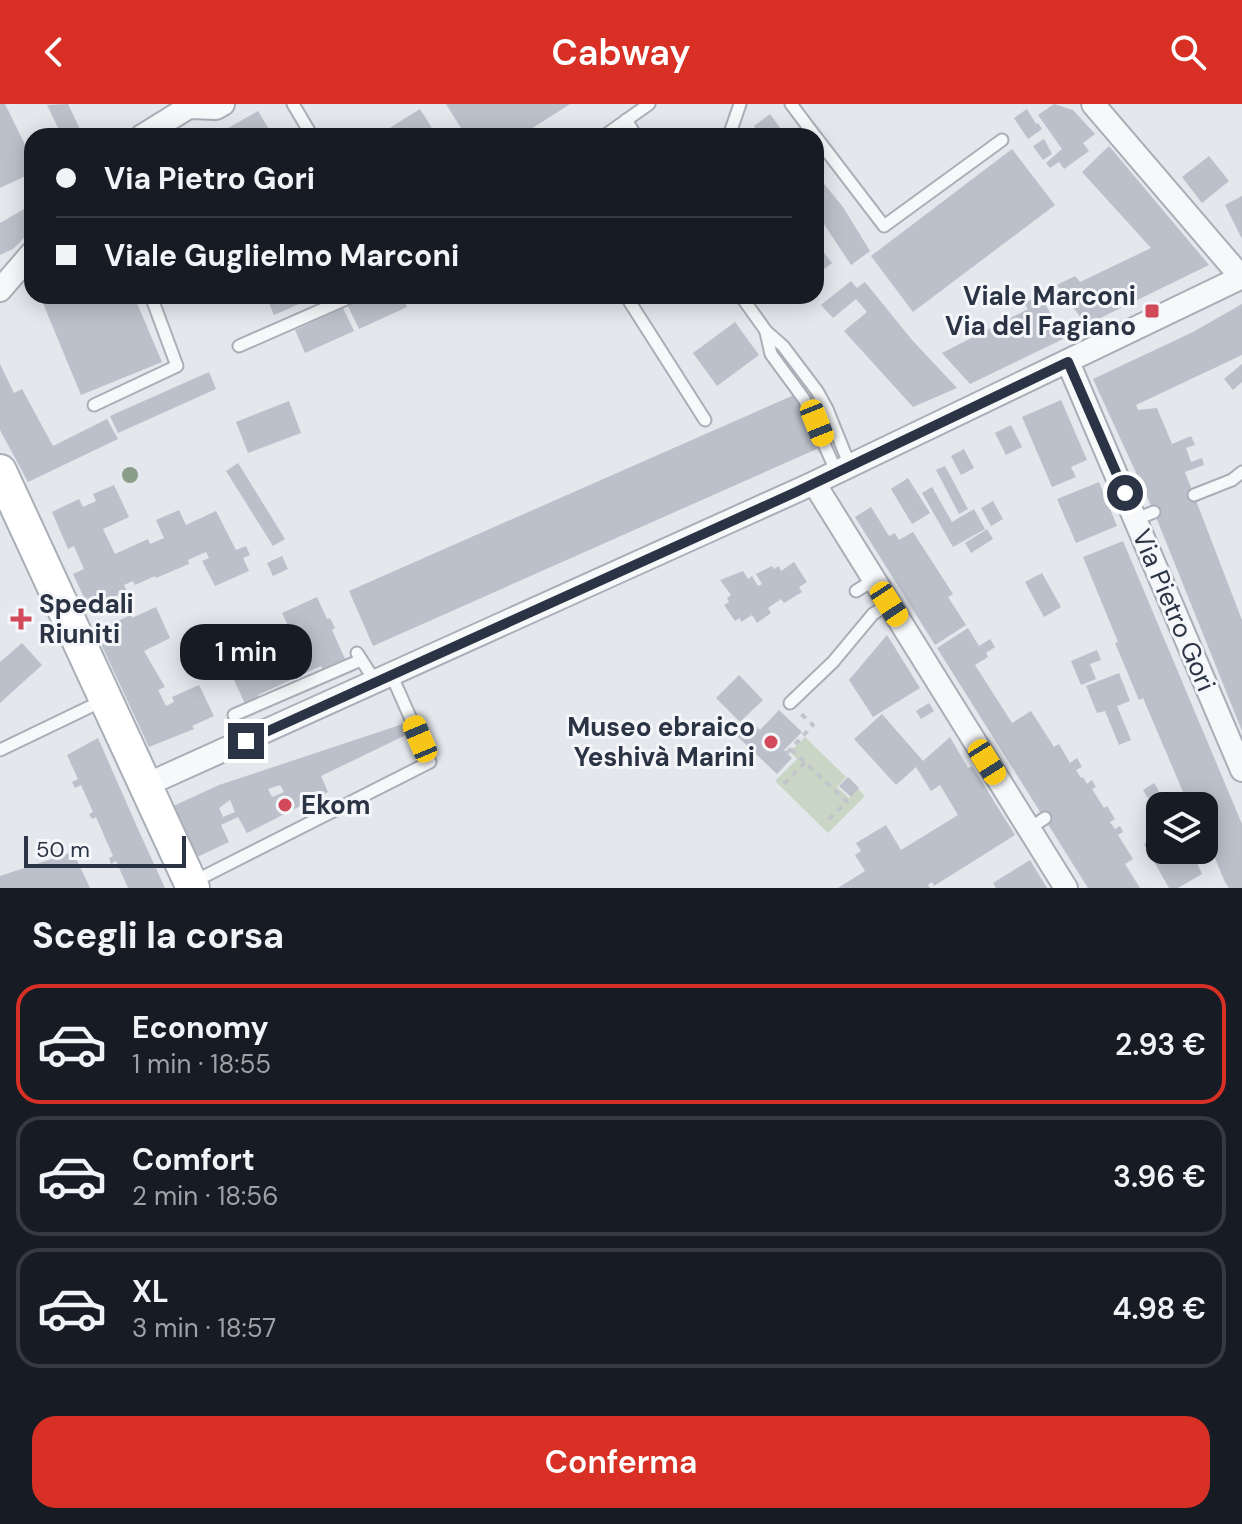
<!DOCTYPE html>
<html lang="it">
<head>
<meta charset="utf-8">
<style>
	:root { --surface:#171b24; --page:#20242c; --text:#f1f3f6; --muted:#9ea1a6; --line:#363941; --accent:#d93025 }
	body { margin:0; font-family:"DM Sans",sans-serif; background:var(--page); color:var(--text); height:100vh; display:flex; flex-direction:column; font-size:30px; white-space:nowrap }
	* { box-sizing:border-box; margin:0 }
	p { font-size:26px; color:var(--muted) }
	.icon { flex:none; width:44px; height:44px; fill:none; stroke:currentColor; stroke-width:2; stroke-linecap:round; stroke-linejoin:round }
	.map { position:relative; height:784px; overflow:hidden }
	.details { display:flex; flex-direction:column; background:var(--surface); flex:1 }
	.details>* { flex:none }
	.top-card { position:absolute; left:24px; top:24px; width:800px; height:176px; border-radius:24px; box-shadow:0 4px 20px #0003; display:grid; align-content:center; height:176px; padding:0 32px; background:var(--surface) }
	.controls { position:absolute; left:1146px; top:688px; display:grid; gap:16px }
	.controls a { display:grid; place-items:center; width:72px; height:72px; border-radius:16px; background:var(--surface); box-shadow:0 4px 20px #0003; font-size:40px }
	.scale { position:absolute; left:24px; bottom:20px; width:162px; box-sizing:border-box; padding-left:8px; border:4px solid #2b3445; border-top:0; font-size:22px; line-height:28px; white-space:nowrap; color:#2b3445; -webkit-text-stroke:6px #f4f6f9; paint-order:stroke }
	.end { position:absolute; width:36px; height:36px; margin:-18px; border:10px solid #2b3445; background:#fff; box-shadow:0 0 0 4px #fff }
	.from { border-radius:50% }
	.bubble { position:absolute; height:56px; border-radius:24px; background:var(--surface); box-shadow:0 4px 20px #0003; font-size:26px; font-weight:600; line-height:56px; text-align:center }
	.car { position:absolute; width:24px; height:48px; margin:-24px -12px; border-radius:10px; box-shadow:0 0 6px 2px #0007; background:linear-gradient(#f5c518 24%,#345 0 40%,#f5c518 0 76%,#345 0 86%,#f5c518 0) }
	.top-card b { display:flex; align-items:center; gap:28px; height:76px; font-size:30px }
	.top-card b+b { border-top:2px solid var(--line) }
	.top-card i { width:20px; height:20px; background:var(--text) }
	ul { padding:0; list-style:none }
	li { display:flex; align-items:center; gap:24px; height:120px; margin:0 16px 12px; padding:0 16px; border:4px solid var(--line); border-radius:24px }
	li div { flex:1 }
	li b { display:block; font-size:30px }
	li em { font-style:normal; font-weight:600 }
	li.current { border-color:var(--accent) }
	li>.icon { width:72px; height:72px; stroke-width:1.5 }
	h2 { padding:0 32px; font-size:36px; line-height:96px }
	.action { display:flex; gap:16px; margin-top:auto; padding:16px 32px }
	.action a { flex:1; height:92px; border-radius:24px; background:var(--accent); color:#fff; font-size:32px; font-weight:600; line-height:92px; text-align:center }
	header { display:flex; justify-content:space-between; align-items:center; height:104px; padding:0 32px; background:var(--accent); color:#fff; font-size:36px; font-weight:600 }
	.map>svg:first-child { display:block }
	.green { fill:#c9d6c5 }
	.building { fill:#bbc0ca; fill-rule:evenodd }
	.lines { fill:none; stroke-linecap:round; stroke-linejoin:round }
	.lane-casing { stroke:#a9aeb7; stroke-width:15 }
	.street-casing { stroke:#a9aeb7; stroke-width:26 }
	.secondary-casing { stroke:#a9aeb7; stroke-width:36 }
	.path { stroke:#c2c5cb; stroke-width:4; stroke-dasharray:6 6; stroke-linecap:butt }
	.lane { stroke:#f7f8fa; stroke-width:11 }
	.street { stroke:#f7f8fa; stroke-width:22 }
	.secondary { stroke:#fff; stroke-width:32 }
	.tree { fill:#899d89 }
	.route { stroke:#2b3445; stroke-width:10 }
	.poi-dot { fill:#d1495b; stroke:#f4f6f9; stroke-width:3 }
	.labels { text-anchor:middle; stroke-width:6; stroke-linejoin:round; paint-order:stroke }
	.poi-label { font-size:26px; font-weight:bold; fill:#2b3445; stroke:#f4f6f9; text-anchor:end }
	.street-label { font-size:26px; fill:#2b3445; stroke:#f4f6f9 }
</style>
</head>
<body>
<header><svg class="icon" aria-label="back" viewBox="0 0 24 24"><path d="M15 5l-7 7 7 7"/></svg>Cabway<svg class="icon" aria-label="search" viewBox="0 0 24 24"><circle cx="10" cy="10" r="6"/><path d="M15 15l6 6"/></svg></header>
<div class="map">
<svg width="1242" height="784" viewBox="0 0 1242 784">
	<rect width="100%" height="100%" fill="#e4e7ec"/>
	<polygon class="green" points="805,633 846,673 837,683 849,694 858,685 865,692 828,729 775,677 797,655 790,648"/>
	<g class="building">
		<polygon points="0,0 5,0 32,55 32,69 0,84"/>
		<polygon points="68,0 81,27 70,32 62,32 47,1"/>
		<polygon points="446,0 570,0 520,32 466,32"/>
		<polygon points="1054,0 1073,6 1095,30 1083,39 1089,47 1064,65 1059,58 1050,64 1046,59 1062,45 1038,11"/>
		<polygon points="420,5 437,32 377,32"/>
		<polygon points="1027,5 1036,20 1038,19 1042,25 1028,35 1014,14"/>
		<polygon points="258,7 273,32 214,32"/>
		<polygon points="770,10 786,32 760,32 754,22"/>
		<polygon points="1044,35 1052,50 1043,56 1033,42"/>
		<polygon points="1109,42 1209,161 1086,221 1057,181 1075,172 1080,178 1151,144 1082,68"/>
		<polygon points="1012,45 1055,101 913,208 871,152"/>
		<polygon points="1209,52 1229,77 1202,99 1182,73"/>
		<polygon points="816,70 843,103 870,147 851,161 816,108"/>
		<polygon points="1242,92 1242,135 1225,101"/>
		<polygon points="26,104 32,113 32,126 13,145 0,151 0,119"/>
		<polygon points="816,138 832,159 816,171"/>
		<polygon points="851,177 857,184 865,178 912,236 957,284 913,303 844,227 867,208 856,195 833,214 821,201"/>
		<polygon points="1041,191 1063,235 970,280 942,249 1028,205 1024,199"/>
		<polygon points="40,192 134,192 162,258 81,291"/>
		<polygon points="266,192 317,192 274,211"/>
		<polygon points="371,192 402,192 407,203 359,225 348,202"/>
		<polygon points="1242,200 1242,251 1136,301 1138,306 1157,304 1172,340 1191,332 1195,341 1186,344 1191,358 1202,354 1204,361 1185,368 1242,516 1242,627 1154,408 1093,275 1193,228"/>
		<polygon points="343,204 354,227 305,249 295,226"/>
		<polygon points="735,218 759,251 717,282 693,249"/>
		<polygon points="0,260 14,289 22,285 53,342 107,315 118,335 28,378 0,326"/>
		<polygon points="1242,260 1242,278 1233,286 1224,275"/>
		<polygon points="209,268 216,285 118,329 110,312"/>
		<polygon points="794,291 819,344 373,542 349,487"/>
		<polygon points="1061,296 1087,356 1071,363 1076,373 1052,383 1022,313"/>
		<polygon points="289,297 301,329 248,349 236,318"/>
		<polygon points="1011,321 1022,343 1006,351 995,329"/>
		<polygon points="964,345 974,364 961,371 951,352"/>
		<polygon points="238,359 285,435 273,442 226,367"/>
		<polygon points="945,362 968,405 959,410 936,366"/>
		<polygon points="908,374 930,409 912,420 891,385"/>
		<polygon points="1099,378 1117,422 1076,439 1057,395"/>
		<polygon points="114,381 129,413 103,425 115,450 148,435 150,440 164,434 156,416 179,406 186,421 216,407 236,446 246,442 250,451 243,454 249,467 215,482 202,457 209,454 206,448 188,456 189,460 156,474 155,472 135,481 133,477 124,481 127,487 89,504 73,470 84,465 74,442 68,445 52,408 79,395 83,403 96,397 93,390"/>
		<polygon points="932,383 952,418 974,405 985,425 953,443 922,389"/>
		<polygon points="993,397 1003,415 991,422 981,404"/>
		<polygon points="871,403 889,432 895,429 899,436 913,428 953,490 948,493 966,521 935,541 855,413"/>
		<polygon points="987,425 993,435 971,449 965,439"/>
		<polygon points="1123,437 1242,720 1242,784 1229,784 1225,778 1204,728 1204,702 1189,702 1143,594 1139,596 1115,539 1118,538 1083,453"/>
		<polygon points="282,452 288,465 273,472 267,459"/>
		<polygon points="794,458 807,478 799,483 802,488 784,499 781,495 768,504 771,509 757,519 752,511 741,518 740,514 735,517 724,501 729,498 727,494 731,491 720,476 743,467 748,475 752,472 758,482 762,480 756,470 772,462 774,465 779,462 781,467"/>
		<polygon points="1042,469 1061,503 1044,513 1025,478"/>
		<polygon points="317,493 327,515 330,514 335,524 332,526 345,555 322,565 321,562 258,591 260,595 246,602 217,539 247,525 259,552 278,544 277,540 289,535 290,538 295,536 282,509"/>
		<polygon points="156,503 170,534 144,547 165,583 158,586 166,602 174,598 172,593 199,581 214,612 192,622 194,625 149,643 95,527 131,511 132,514"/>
		<polygon points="968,524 979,542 990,535 995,543 986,549 988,553 975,561 1012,619 1031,607 1054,643 1059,640 1070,659 1077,654 1082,663 1076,666 1081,674 1083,673 1087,680 1092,676 1096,683 1092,685 1104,704 1107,702 1115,715 1110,718 1115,725 1120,722 1123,728 1118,731 1133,755 1125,760 1140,784 1088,784 937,544"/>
		<polygon points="887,531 920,584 873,613 849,576"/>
		<polygon points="22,539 42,561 0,599 0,558"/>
		<polygon points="1097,546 1101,556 1090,560 1096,575 1081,581 1071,557"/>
		<polygon points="1119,569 1130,597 1117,602 1131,636 1119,641 1105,607 1097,609 1086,582"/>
		<polygon points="739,571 763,596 740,618 716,594"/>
		<polygon points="929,599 934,607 921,615 916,607"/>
		<polygon points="779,606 802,628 784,646 792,654 777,670 736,631 750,616 760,626"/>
		<polygon points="882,610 923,657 950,633 968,664 972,662 1015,731 934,782 932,778 928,781 930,784 838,784 865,767 855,751 861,747 856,739 886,721 901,746 958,711 940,681 931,687 916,663 896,681 854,635"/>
		<path d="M403,620L408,630L321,672L328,688L247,729L238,713L221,721L229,738L195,754L171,703L219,681ZM280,681L284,688L272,693L268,685ZM230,696L235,708L223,713L219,704Z"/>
		<polygon points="98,634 138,725 165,784 128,784 116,757 111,760 109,754 113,752 96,713 92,715 89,710 93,708 81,681 75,684 72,678 78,675 67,651"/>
		<polygon points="848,673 859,684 851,693 839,682"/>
		<polygon points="1154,679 1159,687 1148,694 1143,686"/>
		<polygon points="1160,728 1160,746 1191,746 1202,770 1178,784 1169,784 1144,740"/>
		<polygon points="73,748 90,784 0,784 0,772"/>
		<polygon points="1030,756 1047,784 996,784 993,779"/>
	</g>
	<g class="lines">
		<defs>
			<g id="lane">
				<polyline points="293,0 312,32"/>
				<polyline points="791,0 815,32"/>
				<polyline points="626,16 636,32"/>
				<polyline points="604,32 649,0"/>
				<polyline points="729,32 740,0"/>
				<polyline points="816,33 884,122 1002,36"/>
				<polyline points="626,192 705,316"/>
				<polyline points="741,192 766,227 783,242 817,287 827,305 850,362"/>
				<polyline points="766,228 771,250 804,295 837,369"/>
				<polyline points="239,242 353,192"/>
				<polyline points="94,301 177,262 151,192"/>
				<polyline points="1194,391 1232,376 1242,368"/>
				<polyline points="1136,415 1154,408"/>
				<polyline points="856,487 874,476"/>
				<polyline points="357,549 375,577"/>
				<polyline points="790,599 833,558 873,510 889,500"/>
				<polyline points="234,611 361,556"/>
				<polyline points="0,646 104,596"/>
				<polyline points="1029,725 1045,714"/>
				<polyline points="195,777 430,658 391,570"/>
			</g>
			<g id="street">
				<polyline points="1093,0 1242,174"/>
				<polyline points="142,32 189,3 216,4 223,0"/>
				<polyline points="0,186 32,149"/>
				<polyline points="1068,258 1242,666"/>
				<polyline points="814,379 1066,784"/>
				<polyline points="146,681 814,379 1242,173"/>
			</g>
			<polyline id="secondary" points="0,367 193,784"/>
		</defs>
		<use href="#lane" class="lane-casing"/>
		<use href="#street" class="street-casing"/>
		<use href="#secondary" class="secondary-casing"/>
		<g class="path">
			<polyline points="791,645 847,698 825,719"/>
			<polyline points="787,649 813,621 800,609"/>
			<polyline points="784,680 805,658"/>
		</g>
		<use href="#lane" class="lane"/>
		<use href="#street" class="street"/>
		<use href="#secondary" class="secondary"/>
	</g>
	<circle class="tree" cx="130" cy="371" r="8"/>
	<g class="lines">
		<polyline class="route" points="246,637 796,388 1068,258 1125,389"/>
	</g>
	<g class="poi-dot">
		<rect x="1144" y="199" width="16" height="16" rx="4"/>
		<path d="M17 503h8v8h8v8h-8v8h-8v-8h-8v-8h8z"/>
		<circle cx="771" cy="638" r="8"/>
		<circle cx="285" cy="701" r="8"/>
	</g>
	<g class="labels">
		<g class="poi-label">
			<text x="1136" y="201">Viale Marconi<tspan x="1136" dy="30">Via del Fagiano</tspan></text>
			<text x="39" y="509" text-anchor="start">Spedali<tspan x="39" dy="30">Riuniti</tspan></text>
			<text x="755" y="632">Museo ebraico<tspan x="755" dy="30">Yeshivà Marini</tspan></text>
			<text x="301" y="710" text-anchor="start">Ekom</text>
		</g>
		<g class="street-label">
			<text transform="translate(1174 506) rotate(67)" y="9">Via Pietro Gori</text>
		</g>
	</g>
</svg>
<div class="controls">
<a><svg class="icon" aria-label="layers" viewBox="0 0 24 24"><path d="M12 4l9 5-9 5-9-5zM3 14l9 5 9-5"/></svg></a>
</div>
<div class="scale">50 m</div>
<i class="end from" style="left:1125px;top:389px"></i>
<i class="end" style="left:246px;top:637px"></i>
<div class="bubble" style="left:180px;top:520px;width:132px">1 min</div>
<i class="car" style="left:817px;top:319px;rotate:158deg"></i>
<i class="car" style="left:889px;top:500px;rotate:147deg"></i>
<i class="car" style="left:420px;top:635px;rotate:337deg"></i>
<i class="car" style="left:987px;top:658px;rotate:148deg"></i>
<div class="top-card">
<b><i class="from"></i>Via Pietro Gori</b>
<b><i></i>Viale Guglielmo Marconi</b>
</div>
</div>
<section class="details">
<h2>Scegli la corsa</h2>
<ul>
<li class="current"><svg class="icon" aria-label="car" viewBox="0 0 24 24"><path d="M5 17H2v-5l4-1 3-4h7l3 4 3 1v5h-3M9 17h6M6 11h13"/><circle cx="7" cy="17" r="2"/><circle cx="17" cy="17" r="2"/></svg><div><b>Economy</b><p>1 min · 18:55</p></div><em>2.93 €</em></li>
<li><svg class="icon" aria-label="car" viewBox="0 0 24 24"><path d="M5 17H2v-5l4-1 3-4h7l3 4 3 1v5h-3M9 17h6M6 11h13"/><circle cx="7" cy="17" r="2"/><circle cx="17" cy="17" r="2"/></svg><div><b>Comfort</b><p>2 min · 18:56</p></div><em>3.96 €</em></li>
<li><svg class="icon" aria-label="car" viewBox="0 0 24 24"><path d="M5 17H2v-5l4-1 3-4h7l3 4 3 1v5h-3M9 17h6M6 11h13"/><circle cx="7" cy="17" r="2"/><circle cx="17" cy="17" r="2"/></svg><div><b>XL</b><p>3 min · 18:57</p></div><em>4.98 €</em></li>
</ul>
<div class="action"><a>Conferma</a></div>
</section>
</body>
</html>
